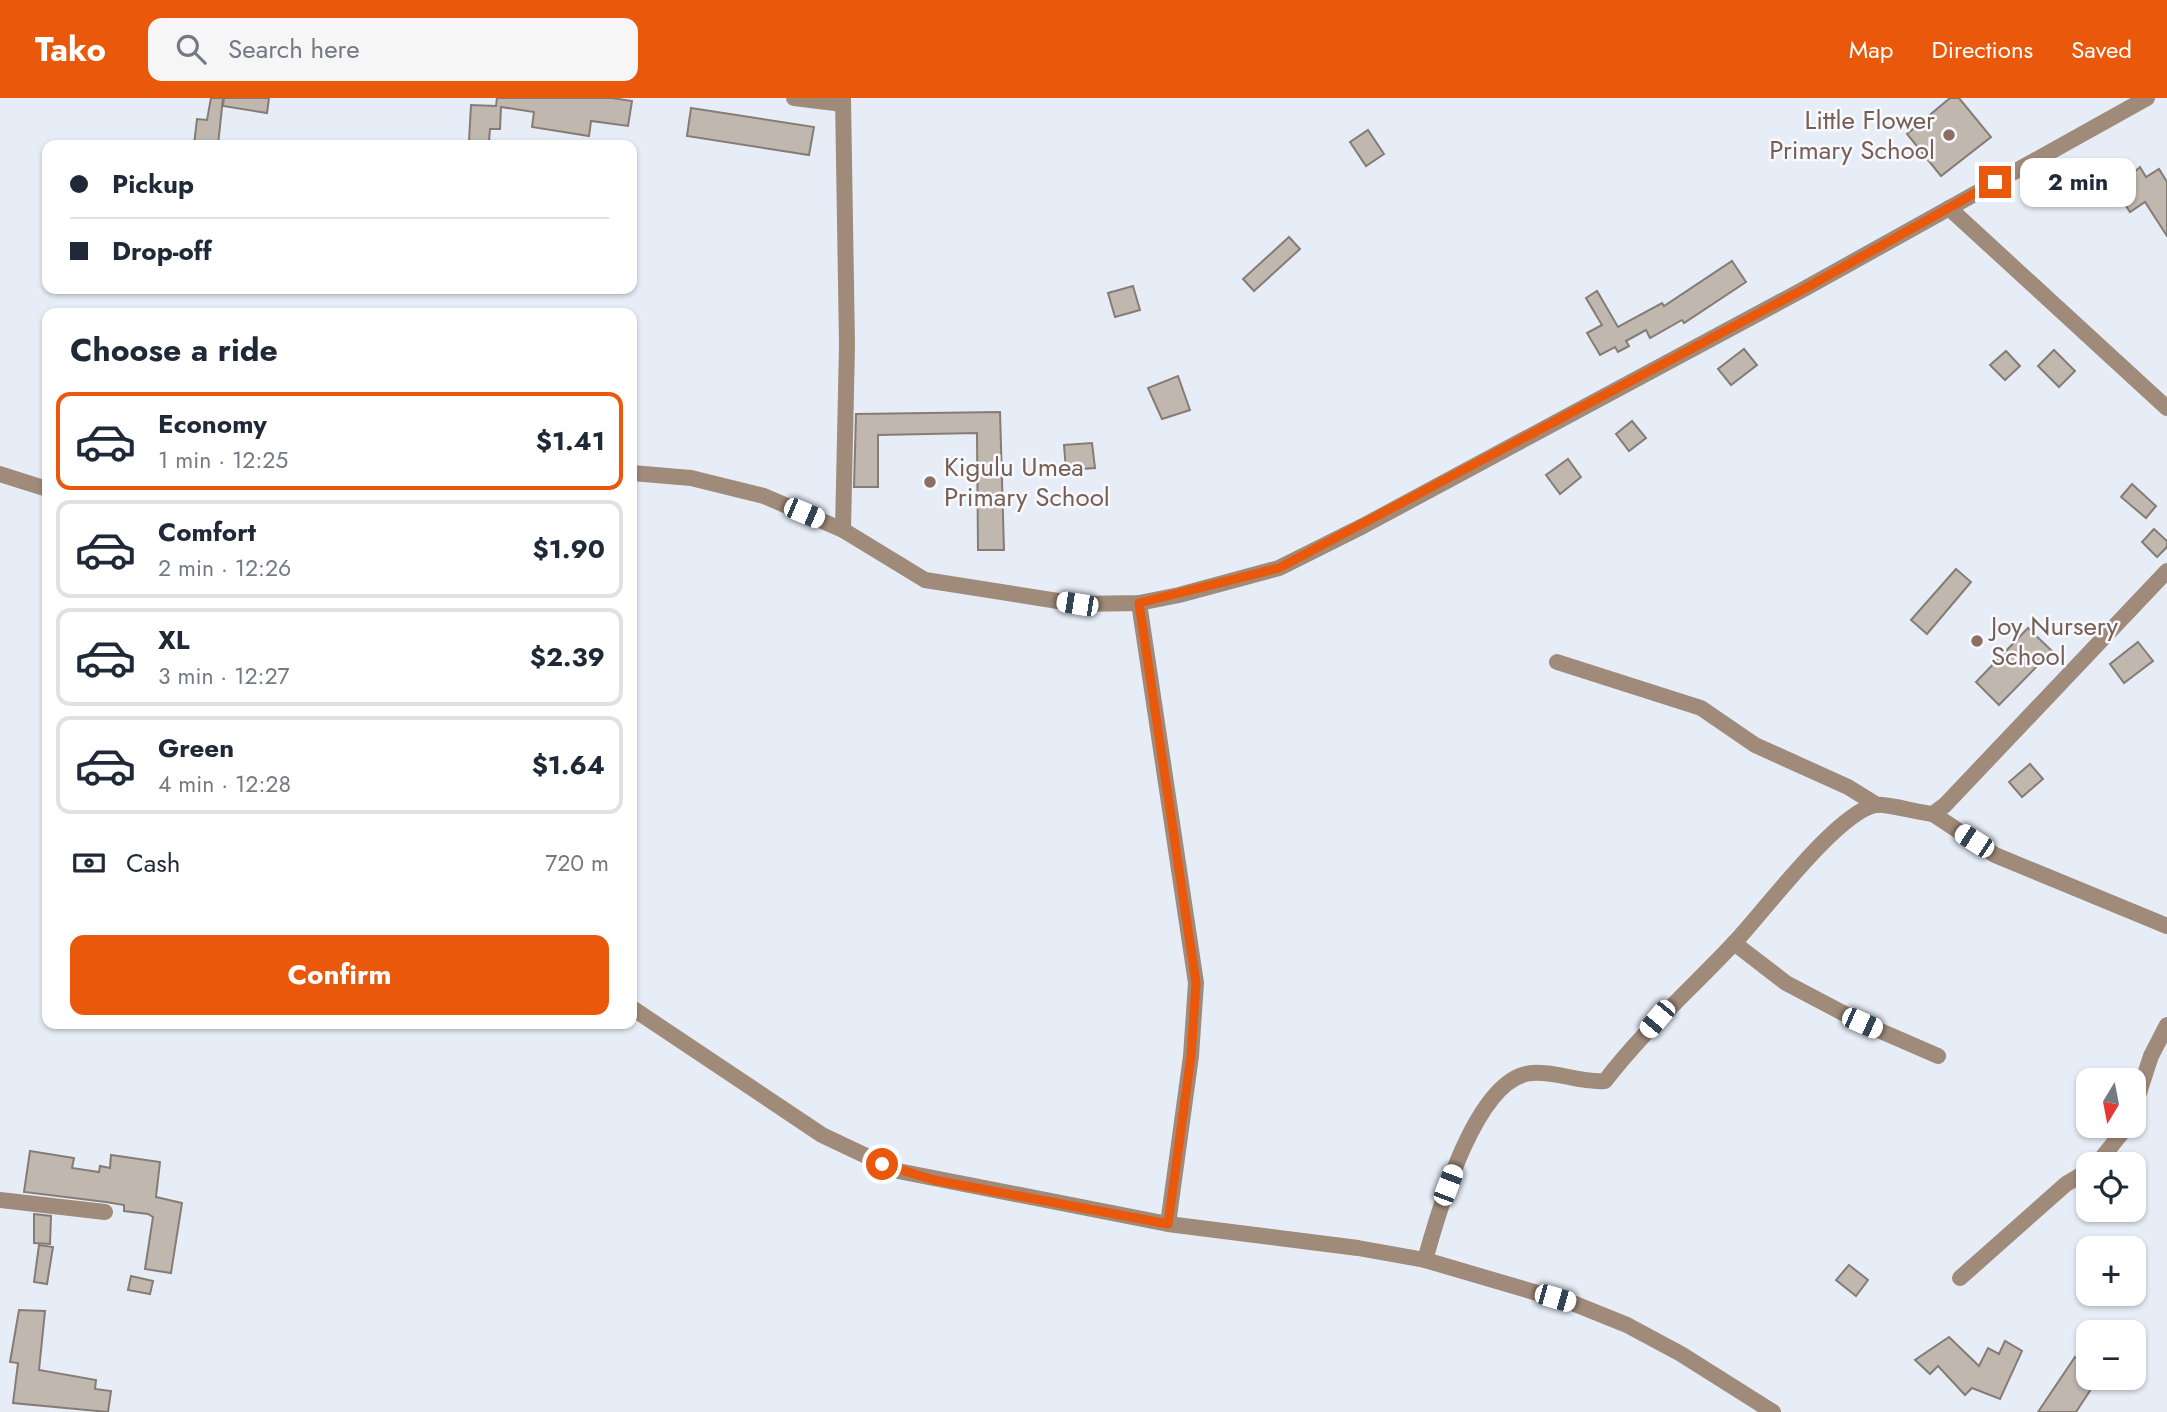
<!DOCTYPE html>
<html lang="en">
<head>
<meta charset="utf-8">
<style>
	:root { --surface:#fff; --page:#f6f6f7; --text:#1f2937; --muted:#747a83; --line:#e0e1e3; --accent:#ea580c }
	body { margin:0; font-family:Jost,sans-serif; background:var(--page); color:var(--text); height:100vh; display:flex; flex-direction:column; font-size:26px; white-space:nowrap }
	* { box-sizing:border-box; margin:0 }
	p { font-size:23px; color:var(--muted) }
	.icon { flex:none; width:38px; height:38px; fill:none; stroke:currentColor; stroke-width:2; stroke-linecap:round; stroke-linejoin:round }
	.map { position:relative; flex:1; overflow:hidden }
	.side { position:absolute; left:42px; top:210px; width:595px; height:721px; display:flex; flex-direction:column; background:var(--surface); border-radius:14px; box-shadow:0 2px 5px #0004 }
	.side>* { flex:none }
	.banner { position:absolute; left:42px; top:42px; width:595px; height:154px; border-radius:14px; box-shadow:0 2px 5px #0004; display:grid; align-content:center; height:154px; padding:0 28px; background:var(--surface) }
	.needle { width:46px; rotate:190deg }
	.fabs { position:absolute; left:2076px; top:970px; display:grid; gap:14px }
	.fabs a { display:grid; place-items:center; width:70px; height:70px; border-radius:14px; background:var(--surface); box-shadow:0 2px 5px #0004; font-size:35px }
	.end { position:absolute; width:32px; height:32px; margin:-16px; border:9px solid #ea580c; background:#fff; box-shadow:0 0 0 4px #fff }
	.from { border-radius:50% }
	.bubble { position:absolute; height:49px; border-radius:14px; background:var(--surface); box-shadow:0 2px 5px #0004; font-size:23px; font-weight:700; line-height:49px; text-align:center }
	.car { position:absolute; width:21px; height:42px; margin:-21px -10px; border-radius:9px; box-shadow:0 0 5px 2px #0007; background:linear-gradient(#fff 24%,#345 0 40%,#fff 0 76%,#345 0 86%,#fff 0) }
	.banner b { display:flex; align-items:center; gap:24px; height:66px; font-size:26px }
	.banner b+b { border-top:2px solid var(--line) }
	.banner i { width:18px; height:18px; background:var(--text) }
	ul { padding:0; list-style:none }
	li { display:flex; align-items:center; gap:21px; height:98px; margin:0 14px 10px; padding:0 14px; border:4px solid var(--line); border-radius:14px }
	li div { flex:1 }
	li b { display:block; font-size:26px }
	li em { font-style:normal; font-weight:700 }
	li.on { border-color:var(--accent) }
	li>.icon { width:63px; height:63px; stroke-width:1.5 }
	h2 { padding:0 28px; font-size:32px; line-height:84px }
	.pay { display:flex; align-items:center; gap:18px; height:77px; padding:0 28px; font-size:26px }
	.pay p { margin-inline-start:auto }
	.action { display:flex; gap:14px; margin-top:auto; padding:14px 28px }
	.action a { flex:1; height:80px; border-radius:14px; background:var(--accent); color:#fff; font-size:28px; font-weight:700; line-height:80px; text-align:center }
	header { display:flex; align-items:center; gap:42px; box-sizing:border-box; height:98px; padding:0 35px; background:var(--accent); color:#fff }
	header strong { font-size:33px }
	nav { display:flex; gap:38px; margin-inline-start:auto; font-size:24px }
	.search { width:490px; height:63px; background:var(--page); display:flex; align-items:center; gap:18px; box-sizing:border-box; padding:0 24px; border-radius:14px; color:var(--muted); font-size:26px }
	.map>svg:first-child { display:block }
	.building { fill:#c0b7af; stroke:#857c75; stroke-width:2 }
	.lines { fill:none; stroke-linecap:round; stroke-linejoin:round }
	.street { stroke:#a08b7a; stroke-width:16 }
	.route { stroke:#ea580c; stroke-width:9 }
	.education-dot { fill:#8d6e63; stroke:#f7fafe; stroke-width:2.5 }
	.labels { text-anchor:middle; stroke-width:5; stroke-linejoin:round; paint-order:stroke }
	.education-label { font-size:26px; fill:#785e54; stroke:#f7fafe; text-anchor:start }
</style>
</head>
<body>
<header>
<strong>Tako</strong>
<div class="search"><svg class="icon" aria-label="search" viewBox="0 0 24 24"><circle cx="10" cy="10" r="6"/><path d="M15 15l6 6"/></svg>Search here</div>
<nav><a>Map</a><a>Directions</a><a>Saved</a></nav>
</header>
<div class="map">
<svg width="2167" height="1314" viewBox="0 0 2167 1314">
	<rect width="100%" height="100%" fill="#e7edf7"/>
	<g class="building">
		<polygon points="211,0 223,0 218,47 194,47 197,21 207,22"/>
		<polygon points="224,0 269,0 267,15 223,8"/>
		<polygon points="497,0 612,0 632,3 628,28 591,23 589,38 532,29 534,14 501,9 500,31 490,31 489,44 469,43 471,7 496,8"/>
		<polygon points="1950,0 1959,0 1991,39 1941,78 1907,36"/>
		<polygon points="691,10 814,29 809,57 687,38"/>
		<polygon points="1368,32 1384,56 1366,68 1350,44"/>
		<polygon points="2140,69 2146,79 2159,71 2167,84 2167,138 2145,104 2130,114 2115,91"/>
		<polygon points="1289,139 1300,151 1254,193 1243,181"/>
		<polygon points="1732,163 1746,184 1684,225 1682,222 1650,240 1646,232 1626,243 1629,248 1618,254 1615,249 1600,257 1587,235 1602,227 1586,200 1597,193 1618,229 1662,205 1664,208"/>
		<polygon points="1133,188 1140,212 1115,219 1108,195"/>
		<polygon points="1744,251 1757,267 1731,287 1718,271"/>
		<polygon points="2054,252 2075,273 2059,289 2038,268"/>
		<polygon points="2006,253 2020,268 2005,282 1990,267"/>
		<polygon points="1178,278 1190,312 1162,321 1148,290"/>
		<polygon points="1000,314 1004,452 978,452 977,335 878,337 878,389 854,389 856,316"/>
		<polygon points="1632,323 1646,340 1629,353 1616,336"/>
		<polygon points="1092,345 1095,370 1066,372 1064,347"/>
		<polygon points="1568,361 1581,379 1560,396 1546,377"/>
		<polygon points="2132,386 2156,408 2146,420 2121,399"/>
		<polygon points="2154,431 2167,443 2167,449 2157,459 2142,444"/>
		<polygon points="1956,471 1971,484 1927,536 1911,522"/>
		<polygon points="2028,530 2052,553 1999,607 1976,584"/>
		<polygon points="2138,544 2153,563 2124,585 2110,566"/>
		<polygon points="2030,666 2043,681 2022,699 2009,684"/>
		<polygon points="30,1053 74,1060 72,1070 99,1074 100,1068 110,1070 111,1057 160,1064 156,1099 182,1105 171,1175 145,1171 153,1119 148,1116 124,1113 124,1107 106,1104 24,1094"/>
		<polygon points="34,1116 51,1118 50,1146 34,1145"/>
		<polygon points="39,1147 53,1149 47,1186 34,1184"/>
		<polygon points="1849,1167 1868,1182 1856,1198 1836,1182"/>
		<polygon points="131,1178 153,1183 150,1196 128,1192"/>
		<polygon points="19,1212 45,1213 39,1272 96,1282 95,1291 111,1293 108,1314 13,1305 18,1265 10,1264"/>
		<polygon points="1949,1239 1979,1268 1988,1250 1999,1256 2005,1243 2022,1253 2000,1301 1972,1290 1965,1297 1938,1268 1930,1276 1915,1262"/>
		<polygon points="2075,1259 2088,1269 2088,1279 2099,1279 2076,1314 2038,1314"/>
	</g>
	<g class="lines">
		<g class="street">
			<polyline points="794,0 843,6"/>
			<polyline points="843,0 847,247 843,432"/>
			<polyline points="1949,110 2167,310"/>
			<polyline points="632,375 691,380 764,398 843,432 925,482 1077,506 1139,505 1179,497 1279,470 1363,428 1804,191 2147,0"/>
			<polyline points="0,376 47,391"/>
			<polyline points="1139,505 1196,885 1191,958 1168,1126"/>
			<polyline points="1557,564 1701,610 1755,647 1848,689 1877,707"/>
			<polyline points="1933,716 1995,757 2167,828"/>
			<polyline points="1734,845 1786,885 1862,925 1938,958"/>
			<polyline points="632,910 822,1037 898,1073 1168,1126 1358,1150 1425,1162 1575,1206 1627,1227 1681,1256 1773,1314"/>
			<polyline points="2133,1013 2151,958 2167,927"/>
			<polyline points="2097,1066 2128,1027"/>
			<polyline points="0,1102 105,1114"/>
			<path d="M1425,1162C1438,1116 1475,979 1532,975C1556,973 1581,985 1605,983C1644,932 1692,890 1735,844C1765,812 1836,716 1875,707C1886,705 1919,715 1933,716L1945,707L2167,473"/>
			<polyline points="1960,1180 2066,1086 2088,1073"/>
		</g>
	</g>
	<g class="lines">
		<polyline class="route" points="882,1066 934,1082 1168,1126 1191,958 1196,885 1139,505 1279,470 1804,191 1995,84"/>
	</g>
	<g class="education-dot">
		<circle cx="1949" cy="37" r="7"/>
		<circle cx="930" cy="384" r="7"/>
		<circle cx="1977" cy="543" r="7"/>
	</g>
	<g class="labels">
		<g class="education-label">
			<text x="1935" y="31" text-anchor="end">Little Flower<tspan x="1935" dy="30">Primary School</tspan></text>
			<text x="944" y="378">Kigulu Umea<tspan x="944" dy="30">Primary School</tspan></text>
			<text x="1991" y="537">Joy Nursery<tspan x="1991" dy="30">School</tspan></text>
		</g>
	</g>
</svg>
<div class="fabs">
<a><svg class="needle" viewBox="-14 -14 28 28"><path d="M0-13l5 13h-10z" fill="#e53935"/><path d="M0 13l5-13h-10z" fill="#747a83"/></svg></a>
<a><svg class="icon" aria-label="locate" viewBox="0 0 24 24"><circle cx="12" cy="12" r="6"/><path d="M12 2v4M12 18v4M2 12h4M18 12h4"/></svg></a>
<a>+</a>
<a>−</a>
</div>
<i class="end from" style="left:882px;top:1066px"></i>
<i class="end" style="left:1995px;top:84px"></i>
<div class="bubble" style="left:2020px;top:60px;width:116px">2 min</div>
<i class="car" style="left:804px;top:415px;rotate:113deg"></i>
<i class="car" style="left:1077px;top:506px;rotate:279deg"></i>
<i class="car" style="left:1974px;top:743px;rotate:303deg"></i>
<i class="car" style="left:1657px;top:921px;rotate:220deg"></i>
<i class="car" style="left:1862px;top:925px;rotate:114deg"></i>
<i class="car" style="left:1448px;top:1087px;rotate:21deg"></i>
<i class="car" style="left:1555px;top:1200px;rotate:106deg"></i>
<div class="banner">
<b><i class="from"></i>Pickup</b>
<b><i></i>Drop-off</b>
</div>
<section class="side">
<h2>Choose a ride</h2>
<ul>
<li class="on"><svg class="icon" aria-label="car" viewBox="0 0 24 24"><path d="M5 17H2v-5l4-1 3-4h7l3 4 3 1v5h-3M9 17h6M6 11h13"/><circle cx="7" cy="17" r="2"/><circle cx="17" cy="17" r="2"/></svg><div><b>Economy</b><p>1 min · 12:25</p></div><em>$1.41</em></li>
<li><svg class="icon" aria-label="car" viewBox="0 0 24 24"><path d="M5 17H2v-5l4-1 3-4h7l3 4 3 1v5h-3M9 17h6M6 11h13"/><circle cx="7" cy="17" r="2"/><circle cx="17" cy="17" r="2"/></svg><div><b>Comfort</b><p>2 min · 12:26</p></div><em>$1.90</em></li>
<li><svg class="icon" aria-label="car" viewBox="0 0 24 24"><path d="M5 17H2v-5l4-1 3-4h7l3 4 3 1v5h-3M9 17h6M6 11h13"/><circle cx="7" cy="17" r="2"/><circle cx="17" cy="17" r="2"/></svg><div><b>XL</b><p>3 min · 12:27</p></div><em>$2.39</em></li>
<li><svg class="icon" aria-label="car" viewBox="0 0 24 24"><path d="M5 17H2v-5l4-1 3-4h7l3 4 3 1v5h-3M9 17h6M6 11h13"/><circle cx="7" cy="17" r="2"/><circle cx="17" cy="17" r="2"/></svg><div><b>Green</b><p>4 min · 12:28</p></div><em>$1.64</em></li>
</ul>
<div class="pay"><svg class="icon" aria-label="cash" viewBox="0 0 24 24"><path d="M3 7h18v10H3z"/><circle cx="12" cy="12" r="2"/></svg>Cash<p>720 m</p></div>
<div class="action"><a>Confirm</a></div>
</section>
</div>
</body>
</html>
